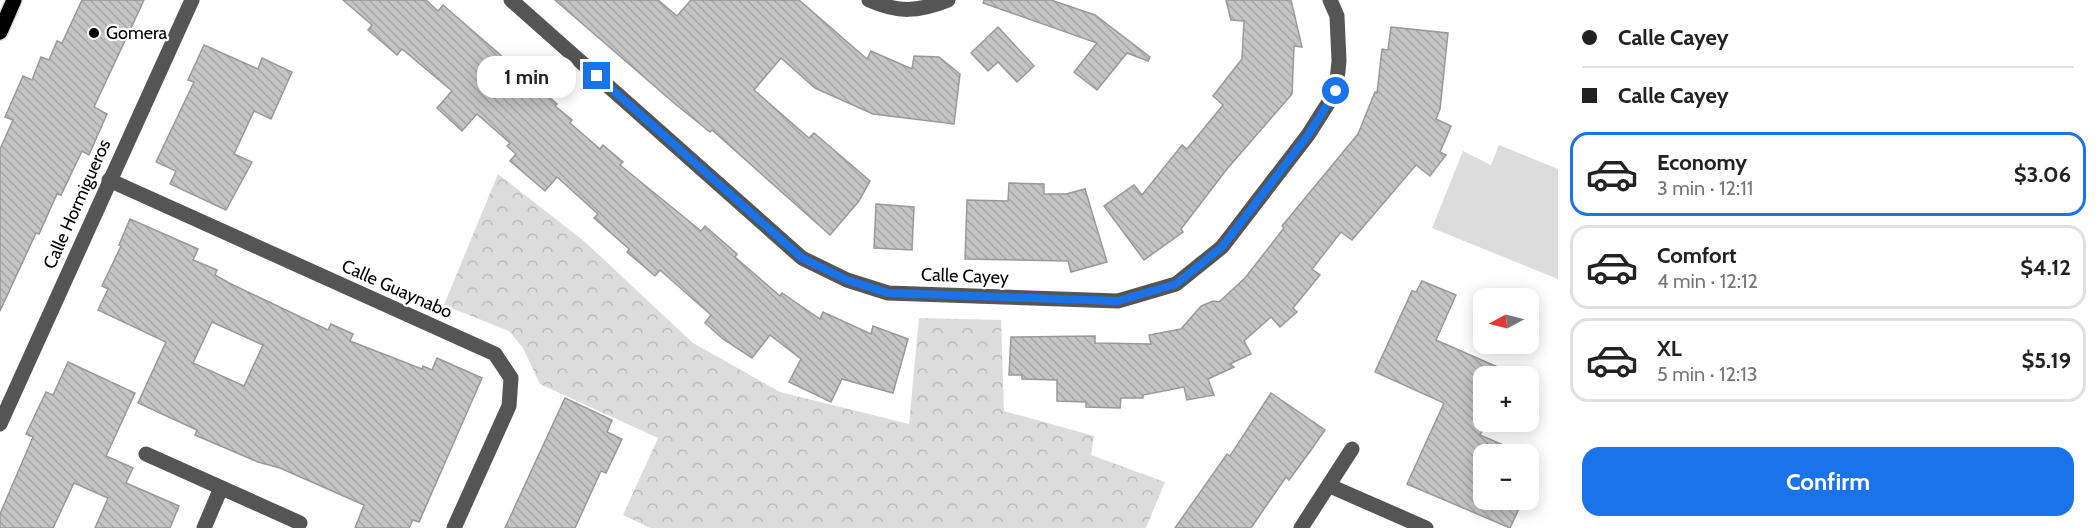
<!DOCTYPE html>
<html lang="en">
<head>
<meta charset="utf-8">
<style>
	:root { --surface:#fff; --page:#f6f6f6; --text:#222; --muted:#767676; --line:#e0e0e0; --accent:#1a73e8 }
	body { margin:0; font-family:Cabin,sans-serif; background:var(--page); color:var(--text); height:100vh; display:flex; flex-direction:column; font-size:22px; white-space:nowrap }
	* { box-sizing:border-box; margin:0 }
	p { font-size:20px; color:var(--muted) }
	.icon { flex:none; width:33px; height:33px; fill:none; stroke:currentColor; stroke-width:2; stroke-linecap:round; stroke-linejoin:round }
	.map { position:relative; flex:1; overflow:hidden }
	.sheet { display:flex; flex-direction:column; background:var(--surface); width:540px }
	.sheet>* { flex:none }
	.hud { display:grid; align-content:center; height:132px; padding:0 24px; background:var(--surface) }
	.needle { width:39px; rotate:263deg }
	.controls { position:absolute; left:1473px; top:288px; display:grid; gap:12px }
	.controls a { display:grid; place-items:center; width:66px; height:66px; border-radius:12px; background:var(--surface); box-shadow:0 3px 15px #0003; font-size:30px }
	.end { position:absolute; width:27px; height:27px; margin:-14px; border:8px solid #1a73e8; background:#fff; box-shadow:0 0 0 3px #fff }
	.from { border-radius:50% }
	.bubble { position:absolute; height:42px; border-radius:18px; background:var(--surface); box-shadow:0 3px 15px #0003; font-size:20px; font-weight:800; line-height:42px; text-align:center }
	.hud b { display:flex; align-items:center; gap:21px; height:57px; font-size:22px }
	.hud b+b { border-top:2px solid var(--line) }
	.hud i { width:15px; height:15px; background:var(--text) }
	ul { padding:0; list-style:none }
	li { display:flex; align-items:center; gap:18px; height:84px; margin:0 12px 9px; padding:0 12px; border:3px solid var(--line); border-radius:18px }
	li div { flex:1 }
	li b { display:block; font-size:22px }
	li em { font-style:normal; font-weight:800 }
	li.current { border-color:var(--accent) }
	li>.icon { width:54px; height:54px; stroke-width:1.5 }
	.primary-button { display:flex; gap:12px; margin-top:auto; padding:12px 24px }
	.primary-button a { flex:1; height:69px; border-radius:18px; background:var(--accent); color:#fff; font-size:24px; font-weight:800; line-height:69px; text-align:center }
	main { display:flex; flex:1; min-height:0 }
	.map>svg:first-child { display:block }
	.park { fill:url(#park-crowns) }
	.garden { fill:#dcdcdc }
	.building { fill:url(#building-back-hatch); stroke:#999; stroke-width:1.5; fill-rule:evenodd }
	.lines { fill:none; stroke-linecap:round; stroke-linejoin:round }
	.major-casing { stroke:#dbdbdb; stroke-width:18 }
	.minor { stroke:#555; stroke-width:15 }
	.major { stroke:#000; stroke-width:15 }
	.route { stroke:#1a73e8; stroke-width:8 }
	.poi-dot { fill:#000; stroke:#fff; stroke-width:2 }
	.labels { text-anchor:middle; stroke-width:4.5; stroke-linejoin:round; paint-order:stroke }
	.poi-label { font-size:18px; fill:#000; stroke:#fff; text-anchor:start }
	.street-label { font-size:18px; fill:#000; stroke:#fff }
</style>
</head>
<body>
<main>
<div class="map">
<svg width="1558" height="528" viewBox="0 0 1558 528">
	<defs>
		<pattern id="park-crowns" width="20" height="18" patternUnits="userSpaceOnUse" patternTransform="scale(1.5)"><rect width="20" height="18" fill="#dcdcdc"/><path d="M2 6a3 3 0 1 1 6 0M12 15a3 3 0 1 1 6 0" fill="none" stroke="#bbb"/></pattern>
		<pattern id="building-back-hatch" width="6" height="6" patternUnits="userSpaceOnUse" patternTransform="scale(1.5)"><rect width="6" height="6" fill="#c4c4c4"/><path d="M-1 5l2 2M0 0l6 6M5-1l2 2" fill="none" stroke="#a7a7a7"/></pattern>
	</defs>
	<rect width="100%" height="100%" fill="#fff"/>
	<polygon class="park" points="498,174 585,242 693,343 780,392 909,424 919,318 1001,320 1004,411 1094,436 1091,455 1165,482 1146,528 650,528 623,515 658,438 540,384 523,348 509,331 444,305"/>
	<polygon class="garden" points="1499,145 1558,169 1558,279 1432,228 1463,151 1491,165"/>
	<g class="building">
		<polygon points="82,0 144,0 94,107 107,114 89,155 82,151 61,195 57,194 39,234 36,233 0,311 0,149 13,120 5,117 23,76 32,80 41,57 49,60 57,41 62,43"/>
		<polygon points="343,0 426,0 438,11 443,5 557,104 555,106 572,120 570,123 600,149 603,145 623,162 620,165 701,231 705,226 737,254 735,257 780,296 782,293 820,319 823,312 871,334 873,326 908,339 893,393 842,379 831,402 789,382 801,359 770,335 752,358 723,339 705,323 711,315 660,270 655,276 627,252 629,249 594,218 598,214 557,177 545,191 510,161 516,154 507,146 510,143 477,114 462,131 437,108 452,91 402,49 397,55 368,30 372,25"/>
		<polygon points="555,0 658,0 677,16 691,0 799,0 867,59 871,51 912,69 914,56 939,57 960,74 954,124 873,114 815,88 781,58 754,90 809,138 814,133 870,181 859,201 830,235 712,130 710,132 674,103"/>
		<polygon points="984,0 1051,0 1095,15 1150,57 1148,61 1127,53 1097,90 1074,72 1097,43 983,3"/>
		<polygon points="1226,0 1291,0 1302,47 1294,46 1292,94 1227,169 1181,229 1183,232 1144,260 1104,206 1134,185 1142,195 1182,145 1187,149 1223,105 1213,96 1242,59 1244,21 1231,20"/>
		<polygon points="998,27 1034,66 1017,82 998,62 988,71 971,53"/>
		<polygon points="1391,27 1448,33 1440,109 1436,119 1451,126 1440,152 1446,155 1430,176 1416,165 1352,240 1341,232 1312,269 1320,275 1293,308 1297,312 1280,327 1271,317 1244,341 1251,354 1230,364 1234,367 1208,379 1214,395 1187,400 1184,387 1143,395 1143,398 1121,398 1120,408 1086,407 1086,402 1057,401 1057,380 1022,379 1022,375 1009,375 1011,337 1095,336 1095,343 1151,344 1149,335 1181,329 1201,306 1213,301 1219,302 1245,278 1284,228 1282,226 1358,134 1375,92 1377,93 1382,49 1388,50"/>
		<polygon points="204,45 258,69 262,58 292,72 271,119 254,111 234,154 252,162 226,210 170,184 176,171 156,162 194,82 188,80"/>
		<polygon points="1009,183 1044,184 1044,194 1066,194 1085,189 1107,262 1071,272 1068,261 965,259 967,200 1008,201"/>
		<polygon points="876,204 914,207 912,250 874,248"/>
		<path d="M130,219L198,249L193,260L217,270L215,275L229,283L328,330L331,324L353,334L350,341L422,369L423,366L432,370L437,358L482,378L419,522L413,520L409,528H355L364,505L280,468L258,462L195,435L197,430L138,403L166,342L98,310L108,289L102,286L121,246L119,245ZM212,322L263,345L244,386L193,363Z"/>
		<polygon points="1422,281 1456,295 1436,340 1518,376 1484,376 1484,428 1480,435 1524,454 1484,454 1484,500 1523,500 1510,528 1407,484 1444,403 1375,372 1412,291 1416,292"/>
		<polygon points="68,362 135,393 106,456 133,468 126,483 179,506 170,528 95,528 108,498 74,483 53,528 0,528 0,514 33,437 26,434 46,392 53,395"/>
		<polygon points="1271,393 1325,430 1311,450 1289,480 1286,477 1251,528 1175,528 1227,454 1230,456"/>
		<polygon points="565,398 612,420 607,432 622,439 606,473 601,471 575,528 505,528"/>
	</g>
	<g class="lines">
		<defs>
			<polyline id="major" points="0,32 14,0"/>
		</defs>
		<use href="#major" class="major-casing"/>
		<g class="minor">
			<polyline points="511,0 802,258 847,280 888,293 1118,301 1176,284 1222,247 1308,135 1336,91 1339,61 1337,16 1330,0"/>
			<path d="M869,0C898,13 918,12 948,0"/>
			<polyline points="109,180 495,354 511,378 509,406 454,528"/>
			<polyline points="0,424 192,0"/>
			<polyline points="146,454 300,523"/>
			<polyline points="1330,486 1426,528"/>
			<polyline points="204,528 221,488"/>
			<polyline points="1301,528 1352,449"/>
		</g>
		<use href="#major" class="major"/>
	</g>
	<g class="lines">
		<polyline class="route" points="597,76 802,258 847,280 888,293 1118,301 1176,284 1222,247 1308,135 1336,91"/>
	</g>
	<circle class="poi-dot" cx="94" cy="33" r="6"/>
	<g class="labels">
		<g class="poi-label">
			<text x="106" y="39">Gomera</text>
		</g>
		<g class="street-label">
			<text transform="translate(77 204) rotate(-66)" y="6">Calle Hormigueros</text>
			<text transform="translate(965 276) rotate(2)" y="6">Calle Cayey</text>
			<text transform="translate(397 289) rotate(24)" y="6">Calle Guaynabo</text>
		</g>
	</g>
</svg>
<div class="controls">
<a><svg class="needle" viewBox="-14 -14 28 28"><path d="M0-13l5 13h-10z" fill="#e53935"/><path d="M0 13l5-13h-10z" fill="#767676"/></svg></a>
<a>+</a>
<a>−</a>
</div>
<i class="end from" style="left:1336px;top:91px"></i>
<i class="end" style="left:597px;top:76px"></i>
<div class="bubble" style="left:477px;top:56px;width:99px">1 min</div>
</div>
<section class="sheet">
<div class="hud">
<b><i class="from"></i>Calle Cayey</b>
<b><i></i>Calle Cayey</b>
</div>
<ul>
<li class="current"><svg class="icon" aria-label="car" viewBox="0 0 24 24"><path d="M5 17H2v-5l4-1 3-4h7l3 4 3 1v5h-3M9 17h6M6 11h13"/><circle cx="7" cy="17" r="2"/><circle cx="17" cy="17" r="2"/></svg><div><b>Economy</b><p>3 min · 12:11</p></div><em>$3.06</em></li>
<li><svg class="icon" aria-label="car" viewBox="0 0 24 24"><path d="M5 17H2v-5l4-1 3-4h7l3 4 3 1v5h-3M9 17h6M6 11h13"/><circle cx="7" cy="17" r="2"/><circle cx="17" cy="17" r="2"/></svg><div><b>Comfort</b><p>4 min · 12:12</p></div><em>$4.12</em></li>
<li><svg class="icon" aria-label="car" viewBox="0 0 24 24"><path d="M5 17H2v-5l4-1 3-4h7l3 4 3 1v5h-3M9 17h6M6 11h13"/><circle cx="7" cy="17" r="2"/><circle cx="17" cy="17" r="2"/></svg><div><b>XL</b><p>5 min · 12:13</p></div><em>$5.19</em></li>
</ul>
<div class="primary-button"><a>Confirm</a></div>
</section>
</main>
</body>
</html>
